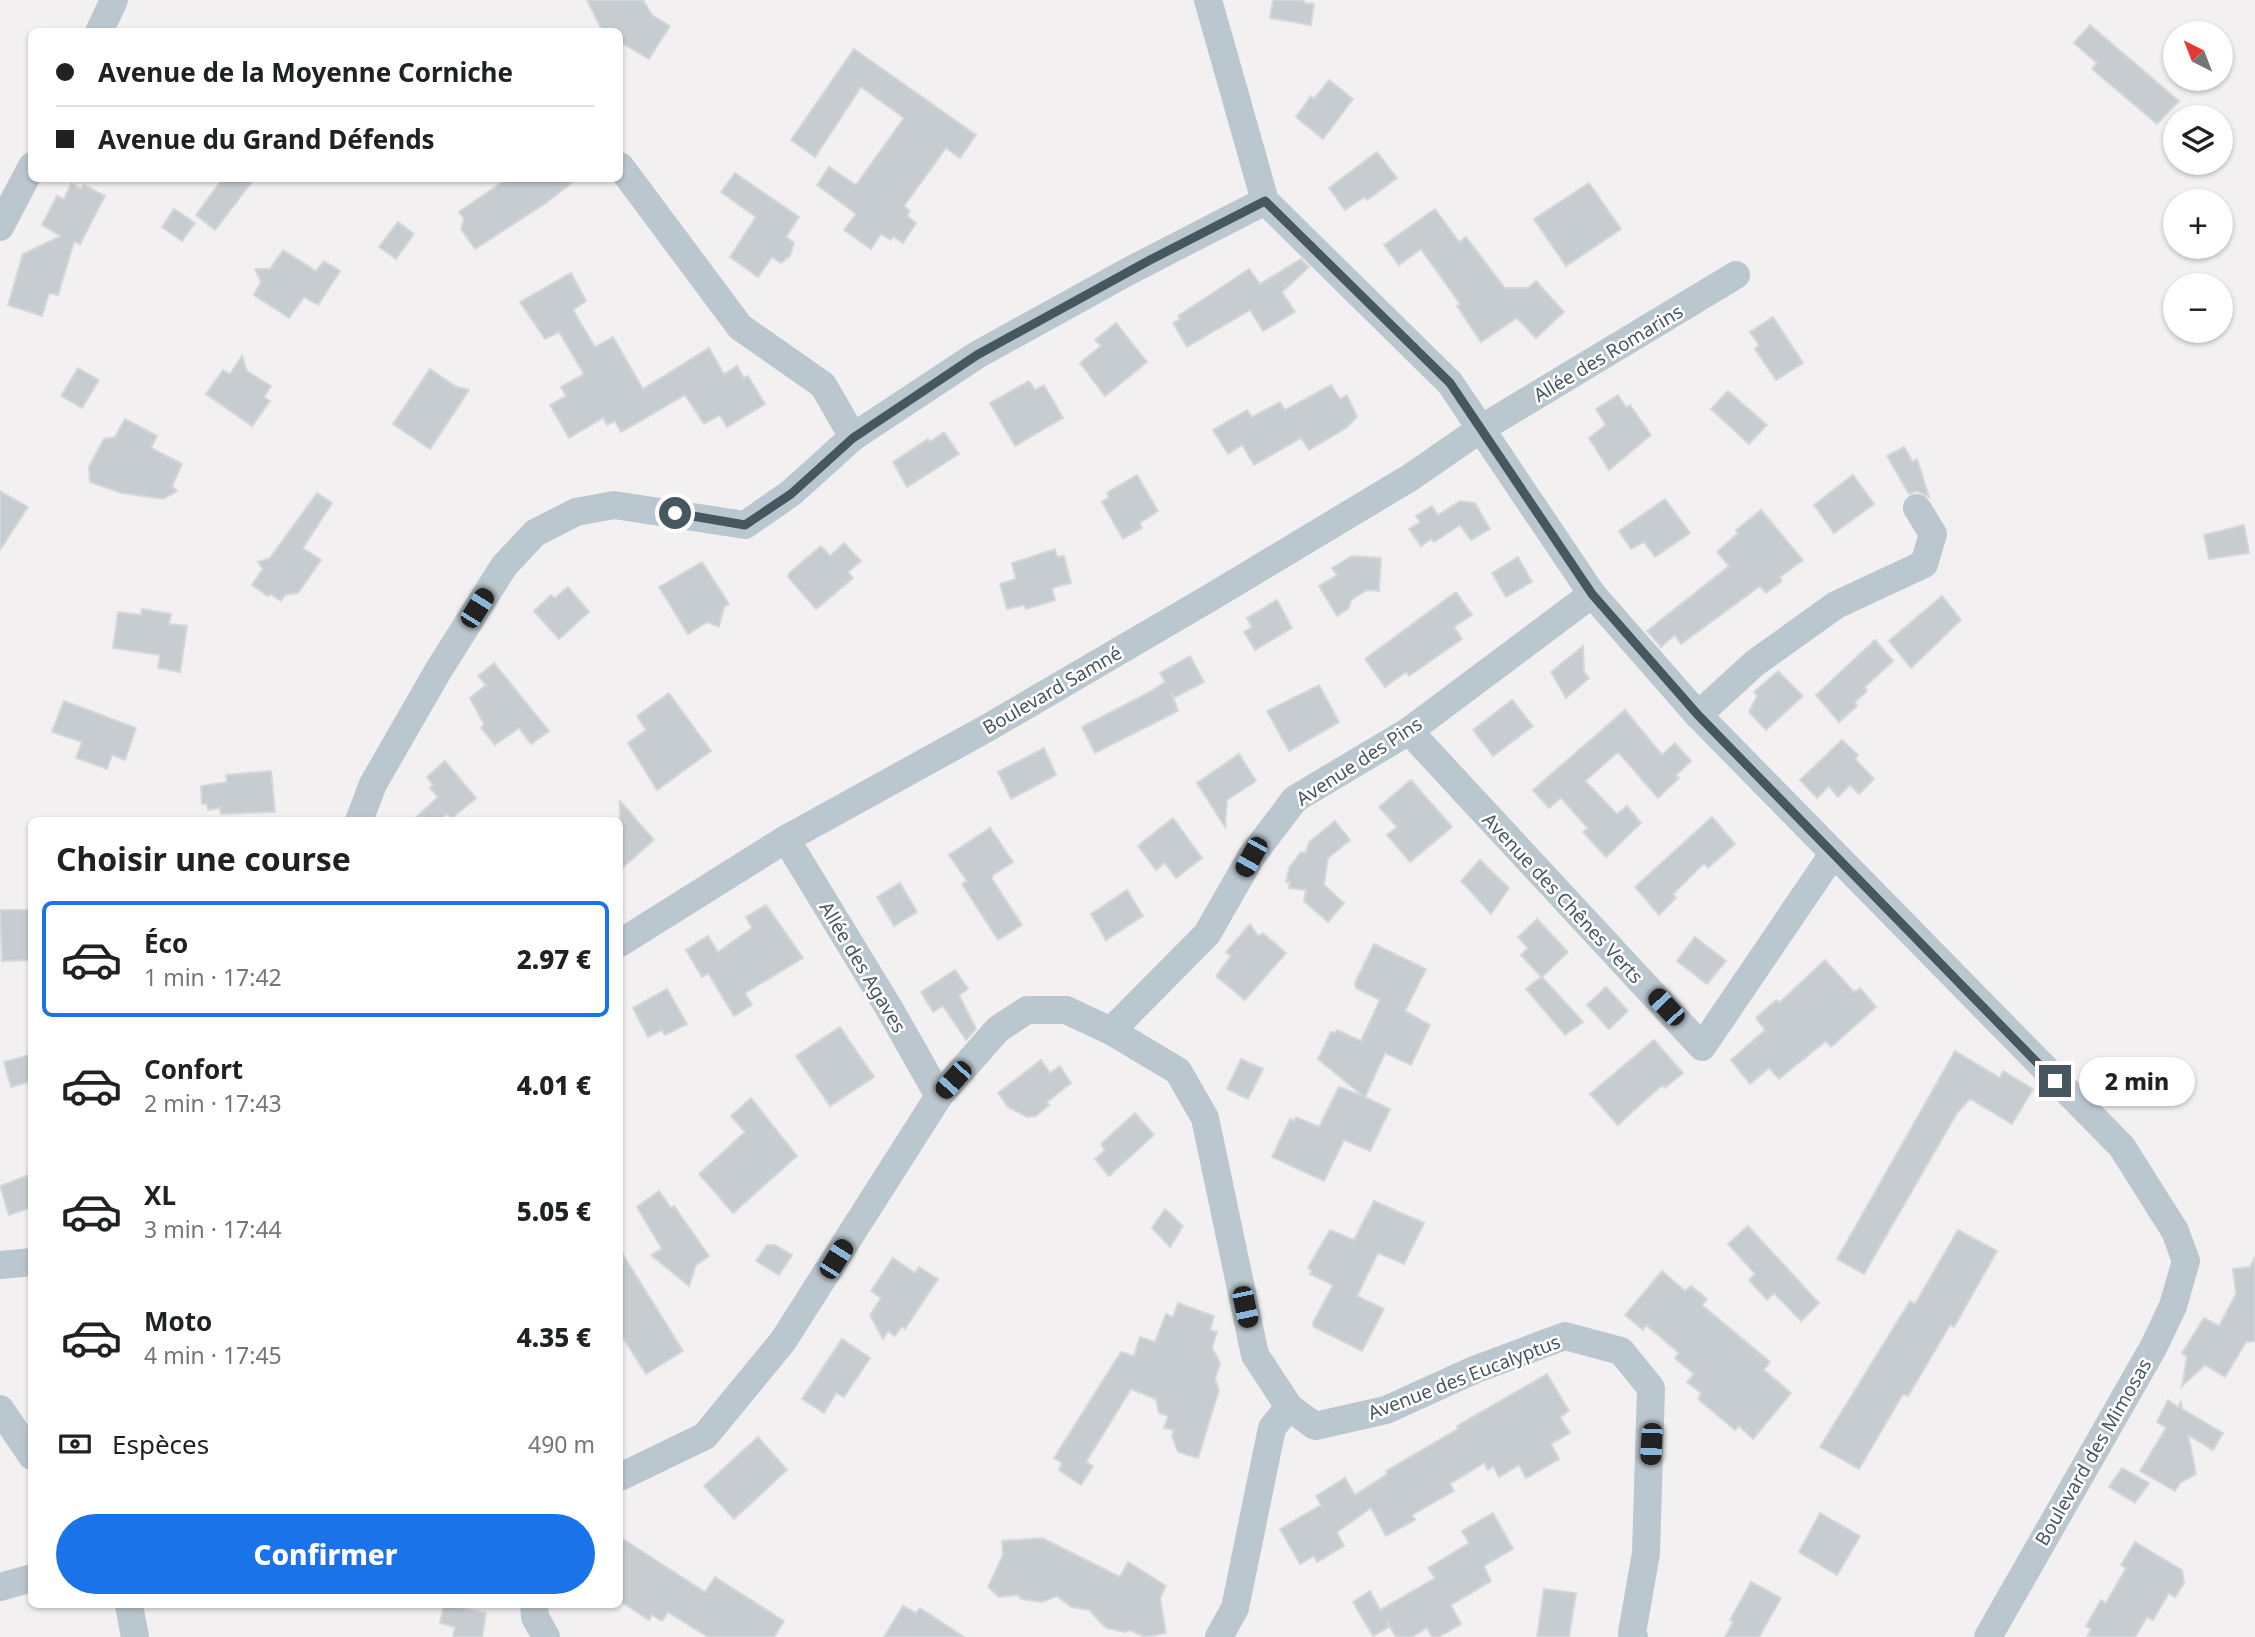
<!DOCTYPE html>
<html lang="fr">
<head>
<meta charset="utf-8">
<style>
	:root { --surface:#fff; --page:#f2f2f2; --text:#202124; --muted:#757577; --line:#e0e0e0; --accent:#1a73e8 }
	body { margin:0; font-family:"Noto Sans",sans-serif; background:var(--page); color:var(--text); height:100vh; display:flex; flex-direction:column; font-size:26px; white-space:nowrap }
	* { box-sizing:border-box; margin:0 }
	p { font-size:23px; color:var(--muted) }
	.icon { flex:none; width:38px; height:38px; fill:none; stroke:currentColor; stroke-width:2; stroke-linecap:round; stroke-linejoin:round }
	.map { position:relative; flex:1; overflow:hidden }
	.side { position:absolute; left:28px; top:817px; width:595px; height:791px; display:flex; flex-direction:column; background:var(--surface); border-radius:10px; box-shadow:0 2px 5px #0004 }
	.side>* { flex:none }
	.guide { position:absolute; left:28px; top:28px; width:595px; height:154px; border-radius:10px; box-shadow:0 2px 5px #0004; display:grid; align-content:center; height:154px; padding:0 28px; background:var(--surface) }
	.needle { width:46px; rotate:318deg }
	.fabs { position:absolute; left:2163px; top:21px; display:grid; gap:14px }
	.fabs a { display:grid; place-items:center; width:70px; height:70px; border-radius:50%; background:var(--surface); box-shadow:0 2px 5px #0004; font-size:35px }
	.end { position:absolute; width:32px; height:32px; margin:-16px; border:9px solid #47575f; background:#fff; box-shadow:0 0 0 4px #fff }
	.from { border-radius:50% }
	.bubble { position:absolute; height:49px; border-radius:24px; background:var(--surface); box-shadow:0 2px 5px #0004; font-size:23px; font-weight:800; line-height:49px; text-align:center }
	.car { position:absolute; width:21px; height:42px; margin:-21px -10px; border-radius:9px; box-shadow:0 0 5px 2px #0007; background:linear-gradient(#222 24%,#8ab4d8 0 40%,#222 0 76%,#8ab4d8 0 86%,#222 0) }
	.guide b { display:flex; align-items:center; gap:24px; height:66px; font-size:26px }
	.guide b+b { border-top:2px solid var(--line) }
	.guide i { width:18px; height:18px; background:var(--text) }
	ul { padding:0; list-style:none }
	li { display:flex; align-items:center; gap:21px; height:116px; margin:0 14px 10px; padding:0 14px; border:4px solid transparent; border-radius:10px }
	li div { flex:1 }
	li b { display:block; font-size:26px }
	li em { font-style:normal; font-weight:800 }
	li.on { border-color:var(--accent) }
	li>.icon { width:63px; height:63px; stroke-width:1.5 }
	h2 { padding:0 28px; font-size:32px; line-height:84px }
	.pay { display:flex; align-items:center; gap:18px; height:77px; padding:0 28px; font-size:26px }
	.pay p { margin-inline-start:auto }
	.button { display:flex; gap:14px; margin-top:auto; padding:14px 28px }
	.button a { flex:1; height:80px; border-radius:42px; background:var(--accent); color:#fff; font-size:28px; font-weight:800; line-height:80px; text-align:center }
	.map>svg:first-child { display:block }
	.building { fill:#c7ccd0; stroke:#d4d8dc; stroke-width:2 }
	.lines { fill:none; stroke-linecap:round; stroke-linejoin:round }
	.minor { stroke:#bbc7ce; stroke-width:28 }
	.route { stroke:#47575f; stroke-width:9 }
	.labels { text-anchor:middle; stroke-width:5; stroke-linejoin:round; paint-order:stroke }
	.street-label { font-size:19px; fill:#47575f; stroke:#fff }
</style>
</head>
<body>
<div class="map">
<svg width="2255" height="1637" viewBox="0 0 2255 1637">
	<rect width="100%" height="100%" fill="#f3f0f1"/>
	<g class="building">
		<polygon points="587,0 643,0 652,15 670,26 649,59 622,43 620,32 603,32"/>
		<polygon points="1273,0 1304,0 1304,3 1314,4 1311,25 1270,18"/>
		<polygon points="2090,25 2179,101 2157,124 2092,69 2097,63 2074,43"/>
		<polygon points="854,49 976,135 960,158 946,148 904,206 910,211 907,216 916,223 903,243 893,236 891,240 881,234 871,249 844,230 856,214 817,185 829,167 856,185 904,118 861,87 815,157 791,140"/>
		<polygon points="1329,80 1353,99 1323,139 1296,117 1311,96 1314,99"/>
		<polygon points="1377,152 1397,178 1367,200 1364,197 1345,210 1329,188"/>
		<polygon points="735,173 799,217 786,237 794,243 790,256 781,263 772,257 758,277 730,257 756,217 721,192"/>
		<polygon points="223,178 255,178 215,230 196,215"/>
		<polygon points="508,178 578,178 546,203 475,249 461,229 464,219 459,212"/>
		<polygon points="1589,183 1621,229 1566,266 1534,219"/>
		<polygon points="71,184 81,189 84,185 105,196 80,244 74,242 58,295 49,293 42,316 8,305 23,254 61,236 42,225 57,196 64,199"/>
		<polygon points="174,209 195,223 182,241 162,227"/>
		<polygon points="1435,209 1459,242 1466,237 1505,288 1528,288 1536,281 1564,312 1536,338 1517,318 1481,342 1457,306 1460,304 1421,249 1399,265 1384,245"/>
		<polygon points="398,222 414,234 396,259 379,247"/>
		<polygon points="283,250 316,271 324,261 340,271 318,305 304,297 289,318 254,295 261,282 255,269 270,269"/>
		<polygon points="1301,259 1309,267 1282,292 1295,312 1263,331 1250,310 1187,347 1173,323 1180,319 1178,316 1249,269 1260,284"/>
		<polygon points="571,273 586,301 573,310 595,347 613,337 643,389 709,348 724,374 737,366 744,378 748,376 765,404 727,427 720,415 704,424 685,395 621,432 615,421 607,425 603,418 569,438 550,405 566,396 561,387 584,374 559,332 545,339 520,302"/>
		<polygon points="1773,317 1803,363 1776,380 1755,349 1759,345 1750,332"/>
		<polygon points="1116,323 1147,362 1105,396 1080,363 1101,346 1095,340"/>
		<polygon points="242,356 247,371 271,386 264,397 270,401 252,426 206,394 223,370 230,374"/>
		<polygon points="78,368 99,380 82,408 61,396"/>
		<polygon points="430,369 455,386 469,390 430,449 393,424"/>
		<polygon points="1029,381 1035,390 1044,385 1063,418 1015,446 990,403"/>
		<polygon points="1331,385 1340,399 1347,395 1357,417 1346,428 1309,450 1301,438 1254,465 1242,445 1228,454 1213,430 1247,410 1252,417 1280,402 1285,410"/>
		<polygon points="1728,391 1767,425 1749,444 1711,409"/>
		<polygon points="1618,395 1626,407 1630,405 1651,435 1609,470 1589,438 1606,425 1596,409"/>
		<polygon points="125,419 157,436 151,448 182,464 172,486 177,491 163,499 122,493 90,482 89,467 104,439 115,437"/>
		<polygon points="944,432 959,454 907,487 893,462 928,439 930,442"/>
		<polygon points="1904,447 1913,462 1917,459 1929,497 1917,491 1909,494 1887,456"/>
		<polygon points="1137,475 1158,511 1140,523 1142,528 1123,539 1102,502 1109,497 1107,493"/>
		<polygon points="1853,475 1874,504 1834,533 1814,505"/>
		<polygon points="0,491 28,507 0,550"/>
		<polygon points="317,493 332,503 303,548 321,560 298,593 285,595 281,601 270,594 268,596 252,585 263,569 258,562 270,558"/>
		<polygon points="1665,499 1690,533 1655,557 1644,542 1631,549 1619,531"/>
		<polygon points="1460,501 1475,503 1490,529 1471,540 1460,525 1434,542 1431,539 1421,546 1409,529 1420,522 1416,516 1432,506 1438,515"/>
		<polygon points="1761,510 1803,560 1780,577 1782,581 1766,593 1760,586 1681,644 1675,635 1661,647 1647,631 1729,566 1717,552 1738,533 1736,530"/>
		<polygon points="2244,525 2249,553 2209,559 2204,535"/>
		<polygon points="844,543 861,561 848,572 853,578 816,609 788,577 789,573 821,546 830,556"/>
		<polygon points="1055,549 1057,557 1064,556 1071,583 1052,588 1055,600 1026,609 1024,605 1007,609 1000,584 1016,579 1012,563"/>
		<polygon points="1352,556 1381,558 1379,591 1367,590 1351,600 1349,608 1337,616 1319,586 1337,575 1332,568"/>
		<polygon points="1518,557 1532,582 1506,597 1492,573"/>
		<polygon points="702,562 729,604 724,607 719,627 707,622 688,634 659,587"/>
		<polygon points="568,587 589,612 559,639 534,611 551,595 555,598"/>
		<polygon points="1456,592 1472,615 1454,627 1462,639 1409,676 1406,672 1385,687 1365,659"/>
		<polygon points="1942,596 1961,620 1911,668 1889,641"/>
		<polygon points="1277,600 1292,628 1255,650 1244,632 1252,627 1247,618"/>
		<polygon points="142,609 171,614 169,624 187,626 180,672 158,668 160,655 113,648 118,612 141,615"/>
		<polygon points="1875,640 1893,661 1865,687 1867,691 1855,702 1857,706 1839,722 1816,695"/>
		<polygon points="1583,646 1584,672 1589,678 1566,698 1551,672"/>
		<polygon points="1190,656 1204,682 1174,698 1172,694 1178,711 1095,753 1082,727 1150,692 1165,682 1160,673"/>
		<polygon points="494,663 549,731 531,744 519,728 495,745 481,728 484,724 470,698 486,685 478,676"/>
		<polygon points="1778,671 1803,696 1766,730 1749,712 1757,696 1754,692"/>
		<polygon points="1319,685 1339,722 1289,751 1267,711"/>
		<polygon points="669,693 711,751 657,790 628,743 646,730 637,716"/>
		<polygon points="1512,700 1533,726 1493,756 1473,730"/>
		<polygon points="64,701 136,728 125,760 112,755 107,769 76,758 82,742 52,732"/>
		<polygon points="1625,710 1662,755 1675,743 1691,761 1676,775 1679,778 1658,798 1618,752 1585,781 1617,814 1627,806 1641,823 1606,857 1583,832 1588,828 1561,798 1549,808 1533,790"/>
		<polygon points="1842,740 1858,755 1855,759 1874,779 1859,794 1850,785 1838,797 1829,786 1817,798 1800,780"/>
		<polygon points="1044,748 1056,775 1011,799 998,772"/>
		<polygon points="1239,754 1256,781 1227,800 1225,827 1197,783"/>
		<polygon points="445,761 476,798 452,818 447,814 438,821 412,821 438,797 430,788 433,785 427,777"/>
		<polygon points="271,771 275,812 221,814 220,808 208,810 207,804 202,804 201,786 227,782 226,775"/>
		<polygon points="1411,780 1452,827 1410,862 1387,835 1397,827 1379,807"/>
		<polygon points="620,801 654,840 620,870"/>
		<polygon points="1712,817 1735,844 1708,868 1704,863 1673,894 1676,898 1659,915 1635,887"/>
		<polygon points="1173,818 1202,858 1176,878 1165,863 1156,870 1138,846"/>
		<polygon points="1335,821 1350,840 1328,858 1324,885 1344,903 1328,922 1304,901 1306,890 1289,888 1290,882 1286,882 1289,868 1301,852 1306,853 1309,842"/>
		<polygon points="990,828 1013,862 993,875 992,879 1022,925 998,940 962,884 967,881 949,855"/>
		<polygon points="1480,860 1509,888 1491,914 1461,881"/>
		<polygon points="900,883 917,912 894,926 877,897"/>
		<polygon points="1127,890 1143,916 1106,940 1091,914"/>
		<polygon points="766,905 803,958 745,993 752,1005 734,1016 708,973 702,977 686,950 708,936 718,952 752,928 746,917"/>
		<polygon points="0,910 32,910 32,960 2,961"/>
		<polygon points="1537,919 1568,952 1542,977 1583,1022 1565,1035 1526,989 1541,977 1521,955 1528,948 1518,937"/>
		<polygon points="1250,924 1258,936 1263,933 1286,953 1245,1000 1216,976 1231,956 1226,952"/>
		<polygon points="1695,937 1726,961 1707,984 1677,961"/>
		<polygon points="1374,944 1426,969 1405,1011 1430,1025 1411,1065 1385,1053 1365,1097 1390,1109 1370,1151 1344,1140 1324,1181 1272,1157 1290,1119 1294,1121 1296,1117 1319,1127 1339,1087 1363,1096 1318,1059 1331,1032 1335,1033 1337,1030 1361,1041 1380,1000 1356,988 1355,983"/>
		<polygon points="1825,960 1854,992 1860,988 1876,1007 1831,1047 1826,1041 1779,1079 1769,1068 1750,1084 1731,1060 1765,1030 1756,1018 1776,1000 1779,1003"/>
		<polygon points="955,970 968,989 959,995 976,1029 966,1040 943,1006 933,1012 921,992"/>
		<polygon points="1606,987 1628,1011 1609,1029 1587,1005"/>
		<polygon points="667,989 687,1024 665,1035 662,1030 648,1037 633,1008"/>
		<polygon points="840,1027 874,1077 830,1106 796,1056"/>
		<polygon points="1654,1040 1683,1073 1665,1088 1662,1085 1618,1125 1590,1094"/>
		<polygon points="1955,1051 2000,1078 2003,1071 2033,1089 2012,1124 1970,1099 1957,1113 1864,1274 1837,1259"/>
		<polygon points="32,1054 32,1081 11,1087 4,1062"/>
		<polygon points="1241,1059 1263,1069 1248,1099 1227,1089"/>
		<polygon points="1041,1060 1050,1073 1060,1066 1071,1083 1047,1102 1049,1105 1036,1116 1027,1117 1008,1107 998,1093"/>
		<polygon points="751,1098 797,1156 733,1213 699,1174 745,1132 731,1116"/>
		<polygon points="1135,1113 1154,1135 1109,1176 1095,1159 1105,1150 1101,1144"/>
		<polygon points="32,1174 32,1207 9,1215 0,1186"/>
		<polygon points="659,1191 671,1208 674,1206 709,1256 696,1265 689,1286 651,1255 662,1249 637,1207"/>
		<polygon points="1374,1201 1424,1223 1404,1264 1378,1253 1357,1296 1384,1309 1362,1351 1314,1327 1313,1323 1333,1285 1310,1274 1312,1271 1308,1268 1330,1230 1354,1240"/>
		<polygon points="1165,1209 1183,1226 1170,1247 1152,1228"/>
		<polygon points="1748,1226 1819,1303 1801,1321 1774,1293 1767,1300 1749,1280 1755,1274 1728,1244"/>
		<polygon points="1958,1230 1997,1251 1954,1327 1950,1325 1908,1396 1903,1394 1859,1469 1820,1447 1910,1301 1915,1304"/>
		<polygon points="767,1245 775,1245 792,1255 779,1275 756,1261"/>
		<polygon points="620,1250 683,1351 646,1374 620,1333"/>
		<polygon points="2255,1257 2255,1341 2246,1342 2225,1377 2205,1365 2182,1386 2187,1357 2182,1353 2204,1318 2219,1326 2236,1294 2233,1269 2250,1267"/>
		<polygon points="893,1258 915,1273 919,1267 938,1279 905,1329 902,1326 895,1336 888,1331 883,1339 870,1315 881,1298 871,1291"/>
		<polygon points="1662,1271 1685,1291 1691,1286 1707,1299 1702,1305 1770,1362 1764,1370 1791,1393 1753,1439 1739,1426 1735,1430 1698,1399 1701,1393 1687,1382 1694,1374 1675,1358 1679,1353 1646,1325 1643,1330 1625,1315"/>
		<polygon points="1178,1303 1214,1316 1210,1330 1217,1332 1212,1348 1220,1363 1215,1379 1219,1390 1198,1458 1178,1452 1172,1436 1174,1430 1164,1428 1168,1416 1159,1413 1156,1399 1131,1389 1086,1462 1093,1466 1081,1485 1059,1470 1062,1463 1054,1458 1121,1352 1134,1356 1140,1337 1155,1342 1166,1314 1173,1317"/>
		<polygon points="842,1339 870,1358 844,1397 836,1393 824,1413 802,1399"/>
		<polygon points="1547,1374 1569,1411 1560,1417 1570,1433 1551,1444 1559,1459 1526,1478 1519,1465 1499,1477 1493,1466 1488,1470 1484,1463 1450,1484 1454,1491 1412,1515 1415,1520 1386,1536 1371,1508 1337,1532 1344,1546 1317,1562 1314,1556 1300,1564 1280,1529 1321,1505 1316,1496 1345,1478 1355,1495 1387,1474 1386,1471 1458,1429 1457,1426"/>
		<polygon points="2168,1400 2178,1407 2181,1402 2182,1409 2223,1433 2213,1450 2188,1435 2196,1474 2180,1483 2175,1491 2140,1471 2166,1428 2157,1422"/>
		<polygon points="758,1437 787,1470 734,1519 704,1486"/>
		<polygon points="2122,1468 2149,1483 2135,1503 2109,1487"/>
		<polygon points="1493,1513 1513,1549 1484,1566 1491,1581 1451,1605 1461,1624 1439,1637 1432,1637 1427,1628 1412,1637 1396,1637 1387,1622 1389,1627 1373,1636 1353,1602 1370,1591 1380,1610 1435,1578 1428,1568 1469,1543 1462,1531"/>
		<polygon points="1820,1513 1860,1536 1837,1575 1799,1552"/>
		<polygon points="620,1537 705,1592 715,1577 784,1621 774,1637 708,1637 668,1612 662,1621 652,1615 649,1620 620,1601"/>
		<polygon points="1042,1538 1120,1577 1128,1562 1166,1586 1160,1598 1166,1633 1145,1637 1130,1630 1125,1632 1106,1628 1089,1610 1071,1607 1057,1596 1042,1602 1021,1599 1018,1595 999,1597 988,1587 1003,1555 1002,1541"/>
		<polygon points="2135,1542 2182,1570 2184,1583 2175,1597 2169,1593 2153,1620 2147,1617 2135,1637 2087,1637 2091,1629 2086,1626 2101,1600 2106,1603 2126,1568 2121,1565"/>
		<polygon points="1751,1582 1781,1598 1759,1637 1725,1637 1733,1622 1730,1620"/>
		<polygon points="1544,1589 1576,1593 1569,1637 1537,1637"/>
		<polygon points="444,1605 486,1613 482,1637 453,1637 455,1627 440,1623"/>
		<polygon points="903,1606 916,1613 920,1608 964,1637 884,1637"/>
	</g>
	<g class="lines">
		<g class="minor">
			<polyline points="1208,0 1265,201 1450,383 1592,594 1698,715 2122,1147 2175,1231 2186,1261 2173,1306 2153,1348 1988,1637"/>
			<polyline points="99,32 114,0"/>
			<polyline points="620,166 740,327 823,385 853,437"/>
			<polyline points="0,227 32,166"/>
			<polyline points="1698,715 1755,663 1836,605 1924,564 1933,534 1917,508"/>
			<polyline points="1409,731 1702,1047 1833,854"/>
			<polyline points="359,821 373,784 438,671 504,566 535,533 576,512 614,505 745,525 791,493 853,437 977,355 1129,271 1265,201"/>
			<polyline points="786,839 889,1008 939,1096"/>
			<polyline points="620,943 786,839 989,727 1213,596 1411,477 1479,430 1736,275"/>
			<polyline points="1111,1031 1207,934 1251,857 1295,799 1409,731 1592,594"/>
			<polyline points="0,1265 32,1262"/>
			<polyline points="0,1409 32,1456"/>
			<polyline points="620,1477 705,1436 783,1341 939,1096 998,1029 1027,1010 1066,1010 1111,1031 1178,1071 1205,1118 1255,1355 1289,1407 1315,1426 1386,1410 1474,1370 1565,1336 1621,1351 1651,1388 1646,1553 1632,1633 1634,1637"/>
			<polyline points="0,1587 32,1578"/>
			<polyline points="129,1605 135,1637"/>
			<polyline points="534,1605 535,1617 546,1637"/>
			<polyline points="1219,1637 1235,1608 1272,1428 1289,1407"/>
		</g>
	</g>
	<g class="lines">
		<polyline class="route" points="675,513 745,525 791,494 853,438 977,355 1150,260 1265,201 1450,383 1592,594 1698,715 2055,1081"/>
	</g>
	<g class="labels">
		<g class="street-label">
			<text transform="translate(1608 353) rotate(-31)" y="7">Allée des Romarins</text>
			<text transform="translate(1052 690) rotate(-30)" y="7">Boulevard Samné</text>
			<text transform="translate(1359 761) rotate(-33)" y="7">Avenue des Pins</text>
			<text transform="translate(1563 898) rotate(47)" y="7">Avenue des Chênes Verts</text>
			<text transform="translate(863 967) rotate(59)" y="7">Allée des Agaves</text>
			<text transform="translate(1464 1377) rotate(-21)" y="7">Avenue des Eucalyptus</text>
			<text transform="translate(2093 1452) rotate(-60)" y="7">Boulevard des Mimosas</text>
		</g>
	</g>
</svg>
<div class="fabs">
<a><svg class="needle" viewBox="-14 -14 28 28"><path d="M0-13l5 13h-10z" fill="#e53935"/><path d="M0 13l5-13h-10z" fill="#757577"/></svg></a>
<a><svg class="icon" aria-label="layers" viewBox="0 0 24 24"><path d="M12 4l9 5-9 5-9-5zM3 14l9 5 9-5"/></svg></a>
<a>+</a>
<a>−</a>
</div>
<i class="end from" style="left:675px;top:513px"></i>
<i class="end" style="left:2055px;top:1081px"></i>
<div class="bubble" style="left:2079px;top:1057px;width:116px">2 min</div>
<i class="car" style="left:477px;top:608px;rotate:32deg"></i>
<i class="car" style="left:1251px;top:857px;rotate:209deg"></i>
<i class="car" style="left:1666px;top:1007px;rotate:317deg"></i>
<i class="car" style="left:953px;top:1080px;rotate:222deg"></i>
<i class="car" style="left:836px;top:1259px;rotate:32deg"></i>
<i class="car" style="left:1245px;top:1307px;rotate:168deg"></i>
<i class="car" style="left:1651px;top:1444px;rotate:183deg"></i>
<div class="guide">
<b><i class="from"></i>Avenue de la Moyenne Corniche</b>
<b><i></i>Avenue du Grand Défends</b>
</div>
<section class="side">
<h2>Choisir une course</h2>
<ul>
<li class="on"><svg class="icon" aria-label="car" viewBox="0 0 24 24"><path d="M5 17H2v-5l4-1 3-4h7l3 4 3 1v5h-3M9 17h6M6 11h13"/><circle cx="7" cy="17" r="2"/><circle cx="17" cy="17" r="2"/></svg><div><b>Éco</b><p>1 min · 17:42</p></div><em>2.97 €</em></li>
<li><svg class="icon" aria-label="car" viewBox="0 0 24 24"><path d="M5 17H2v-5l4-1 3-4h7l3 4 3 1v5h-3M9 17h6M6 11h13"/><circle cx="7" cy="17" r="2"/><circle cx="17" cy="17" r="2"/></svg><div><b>Confort</b><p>2 min · 17:43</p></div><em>4.01 €</em></li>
<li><svg class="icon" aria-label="car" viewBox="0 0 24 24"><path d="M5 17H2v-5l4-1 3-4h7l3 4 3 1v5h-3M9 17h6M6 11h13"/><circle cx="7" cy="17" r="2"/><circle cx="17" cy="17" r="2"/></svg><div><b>XL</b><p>3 min · 17:44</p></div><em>5.05 €</em></li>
<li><svg class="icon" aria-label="car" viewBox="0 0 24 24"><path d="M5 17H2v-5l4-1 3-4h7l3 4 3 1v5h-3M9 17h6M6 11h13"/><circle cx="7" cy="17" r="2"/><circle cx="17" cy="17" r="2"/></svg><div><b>Moto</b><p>4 min · 17:45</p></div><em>4.35 €</em></li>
</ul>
<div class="pay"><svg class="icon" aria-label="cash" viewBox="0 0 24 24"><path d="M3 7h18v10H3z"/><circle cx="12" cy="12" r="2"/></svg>Espèces<p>490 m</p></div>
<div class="button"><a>Confirmer</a></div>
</section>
</div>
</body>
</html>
